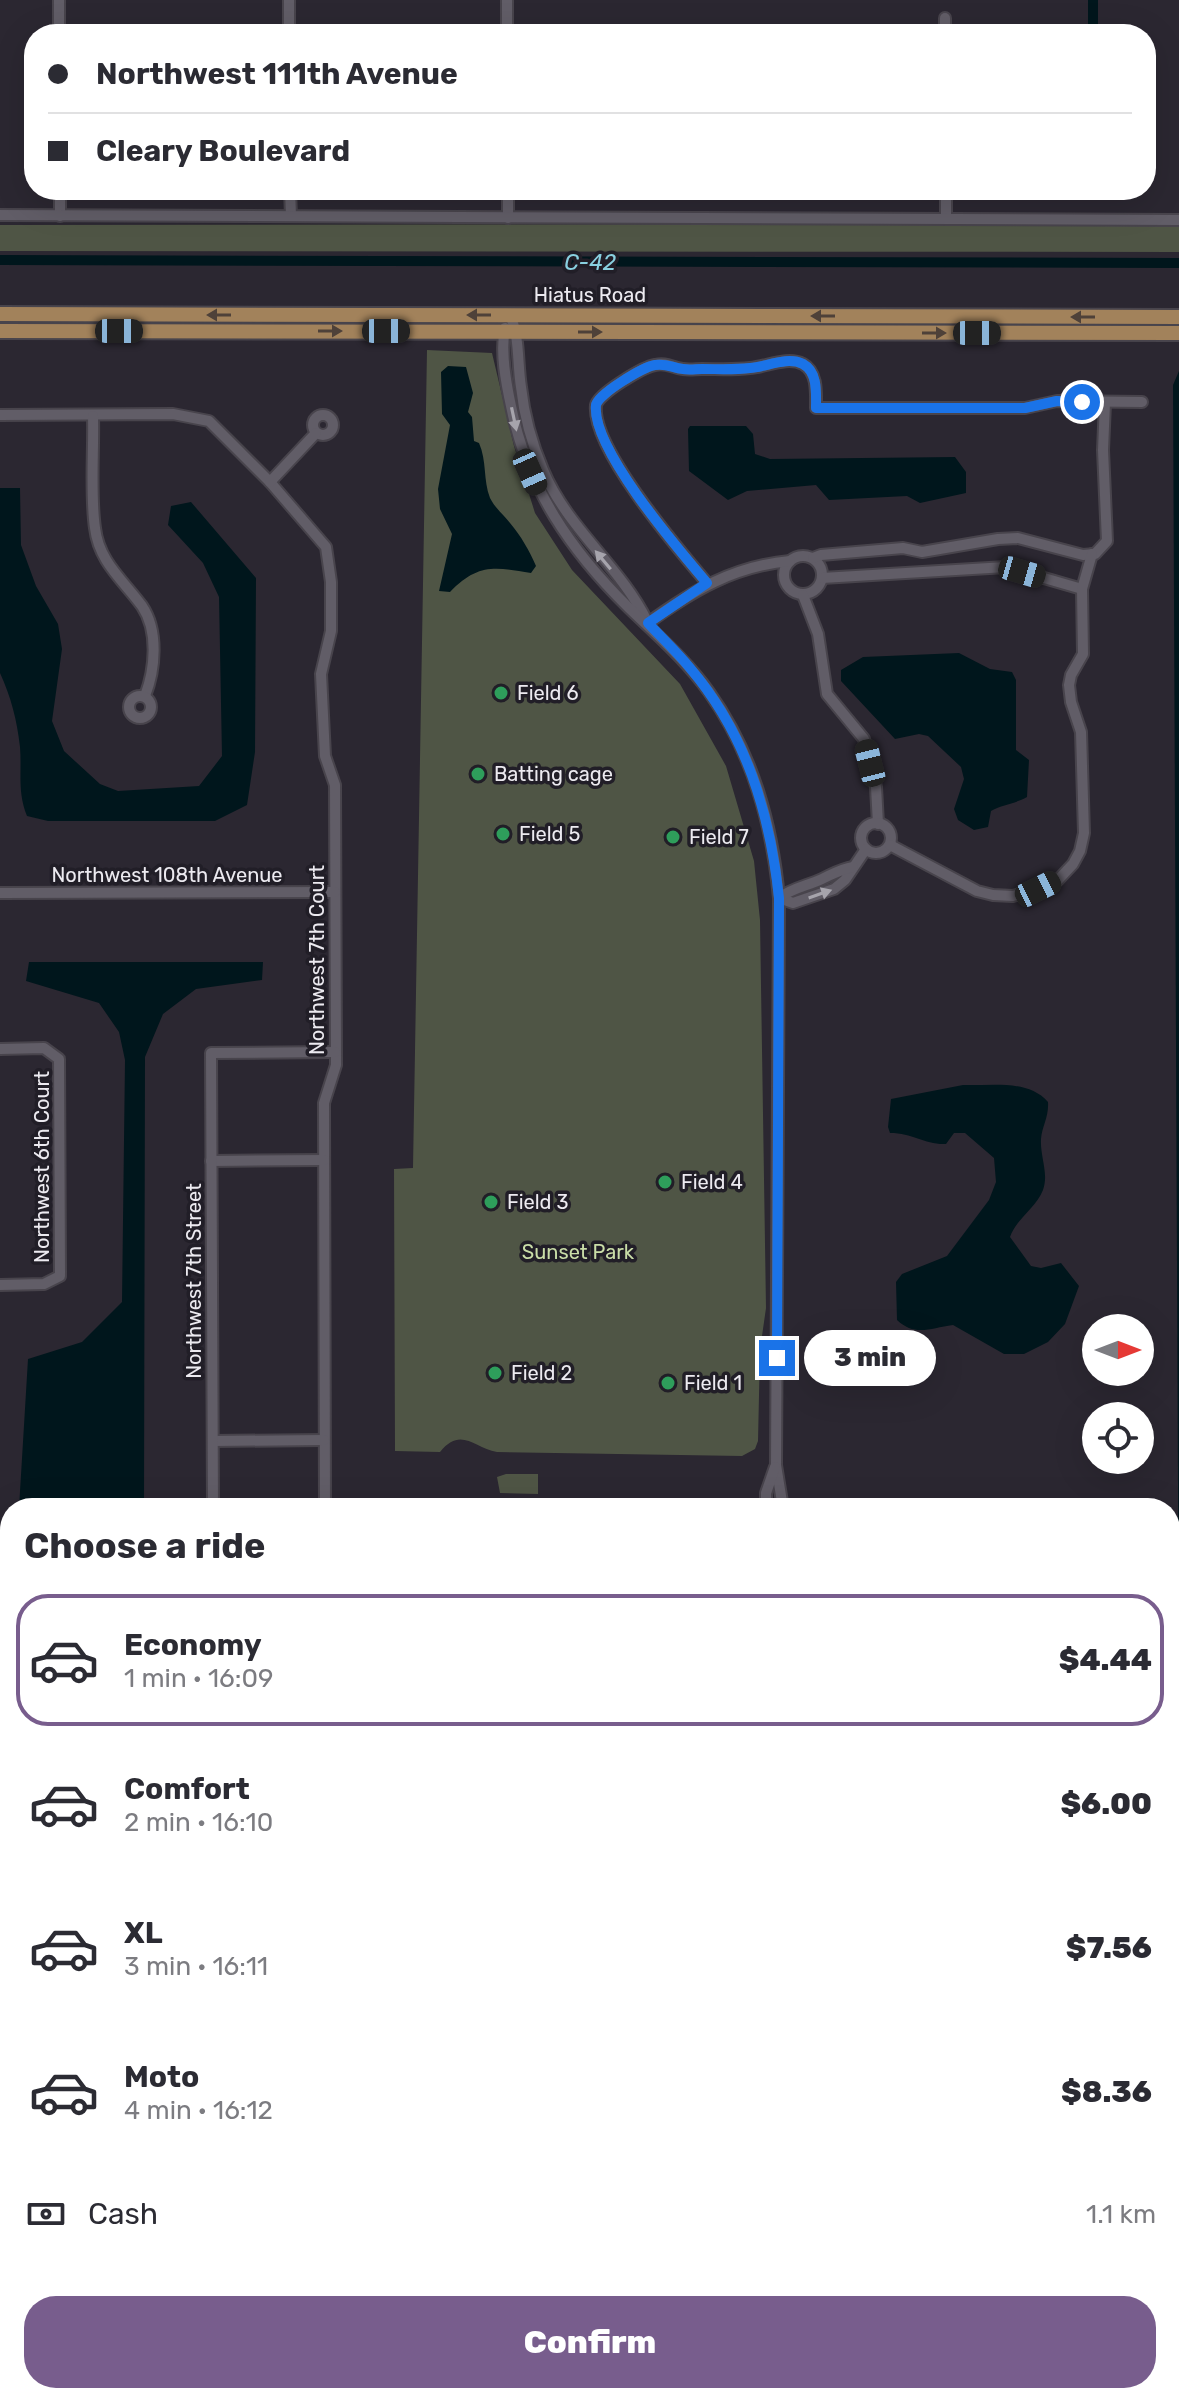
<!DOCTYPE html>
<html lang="en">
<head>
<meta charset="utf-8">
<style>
	:root { --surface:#fff; --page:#f2f2f3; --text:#2b2b33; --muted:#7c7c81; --line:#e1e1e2; --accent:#785d8d }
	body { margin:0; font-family:Rubik,sans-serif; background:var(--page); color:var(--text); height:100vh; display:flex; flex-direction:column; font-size:30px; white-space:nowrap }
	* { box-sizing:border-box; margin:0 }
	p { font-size:26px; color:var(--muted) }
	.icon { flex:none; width:44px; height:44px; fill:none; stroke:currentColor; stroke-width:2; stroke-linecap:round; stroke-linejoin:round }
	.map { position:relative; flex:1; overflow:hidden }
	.side { position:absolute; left:0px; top:1498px; width:1180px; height:906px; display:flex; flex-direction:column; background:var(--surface); border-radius:32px 32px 0 0; box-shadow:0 8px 32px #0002 }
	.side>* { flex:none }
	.guide { position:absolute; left:24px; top:24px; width:1132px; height:176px; border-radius:32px; box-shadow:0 8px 32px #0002; display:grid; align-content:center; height:176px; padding:0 24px; background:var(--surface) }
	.needle { width:52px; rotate:90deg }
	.buttons { position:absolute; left:1082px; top:1314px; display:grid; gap:16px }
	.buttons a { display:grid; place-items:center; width:72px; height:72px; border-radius:50%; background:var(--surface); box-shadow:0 8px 32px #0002; font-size:40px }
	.end { position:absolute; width:36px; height:36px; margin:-18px; border:10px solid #1a73e8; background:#fff; box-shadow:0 0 0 4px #fff }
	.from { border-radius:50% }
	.bubble { position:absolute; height:56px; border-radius:28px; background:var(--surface); box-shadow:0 8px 32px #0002; font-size:26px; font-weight:800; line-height:56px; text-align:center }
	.car { position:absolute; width:24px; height:48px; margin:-24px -12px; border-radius:10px; box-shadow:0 0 6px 2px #0007; background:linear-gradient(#222 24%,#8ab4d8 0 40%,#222 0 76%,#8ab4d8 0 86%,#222 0) }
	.guide b { display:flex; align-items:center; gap:28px; height:76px; font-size:30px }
	.guide b+b { border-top:2px solid var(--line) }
	.guide i { width:20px; height:20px; background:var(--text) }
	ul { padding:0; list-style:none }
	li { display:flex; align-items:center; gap:24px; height:132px; margin:0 16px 12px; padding:0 8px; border:4px solid transparent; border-radius:32px }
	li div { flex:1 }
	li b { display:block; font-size:30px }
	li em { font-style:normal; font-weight:800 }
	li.selected { border-color:var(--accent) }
	li>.icon { width:72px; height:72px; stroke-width:1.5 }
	h2 { padding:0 24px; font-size:36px; line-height:96px }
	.pay { display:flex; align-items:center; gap:20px; height:88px; padding:0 24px; font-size:30px }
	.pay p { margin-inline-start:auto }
	.action { display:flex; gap:16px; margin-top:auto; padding:16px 24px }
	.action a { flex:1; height:92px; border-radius:32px; background:var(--accent); color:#fff; font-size:32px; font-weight:800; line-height:92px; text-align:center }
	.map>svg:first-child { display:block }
	.green { fill:#4f5545 }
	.water { fill:#00161c }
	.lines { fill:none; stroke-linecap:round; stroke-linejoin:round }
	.canal { stroke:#00161c; stroke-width:10 }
	.minor-casing { stroke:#48444c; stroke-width:14 }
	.major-casing { stroke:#48444c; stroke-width:18 }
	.minor { stroke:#615d67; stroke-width:10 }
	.major { stroke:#a2825b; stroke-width:14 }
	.oneway { fill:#4e4139 }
	.oneway2 { fill:#a6a4ac }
	.route { stroke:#1a73e8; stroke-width:10 }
	.leisure-dot { fill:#2e9e5b; stroke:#211e27; stroke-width:3 }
	.labels { text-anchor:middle; stroke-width:7; stroke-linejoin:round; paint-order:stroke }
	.street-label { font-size:20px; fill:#eceaf0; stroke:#211e27 }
	.poi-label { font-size:20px; fill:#eceaf0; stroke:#211e27; text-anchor:start }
	.park-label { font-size:20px; fill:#c9dda7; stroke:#211e27 }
	.water-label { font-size:22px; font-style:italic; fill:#89d0e0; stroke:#211e27 }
</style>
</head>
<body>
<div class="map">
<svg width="1179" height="2403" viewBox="0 0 1179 2403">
	<rect width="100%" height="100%" fill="#2b2731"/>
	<g class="green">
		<polygon points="1179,224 1179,252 0,251 0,225"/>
		<path d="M427,350L492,353L514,446L535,513L572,570L680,684L726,766L754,861L760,920L766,1308L760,1350L758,1441L755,1449L742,1456L497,1452C474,1448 461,1426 440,1452L395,1451L394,1169L413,1168Z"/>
		<polygon points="506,1474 538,1474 538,1494 500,1493 497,1477"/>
	</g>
	<g class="water">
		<path d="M448,366L466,367L473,393L468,412L472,417L474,441L479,443C487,461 483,480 490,498C495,508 503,514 510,523C521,536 529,550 536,566L531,573C495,567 478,563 450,592L439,591L452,534L440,509L438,489L450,425L442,414L441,372Z"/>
		<polygon points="1179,371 1179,1706 1173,385"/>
		<polygon points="690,426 746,426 753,434 755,454 770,459 955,457 966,472 966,493 920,503 907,496 829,500 816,485 747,491 728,500 689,471 688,429"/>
		<path d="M0,488H20L21,545L36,586L58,624L62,649L52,721L64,751L100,784L118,791L199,786L222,756L219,597L203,563L168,525L171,506L191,502L256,578L255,752L247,805L215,821H48L27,816C17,791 22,772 20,747C17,720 11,697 0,673Z"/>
		<path d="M959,653L990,669L1012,672L1016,680V750L1029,760L1027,797C1015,804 1003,804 991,811L988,827L974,830L958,820L954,809L964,779L961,767L928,736L919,734L895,739L841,681V670L863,657Z"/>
		<polygon points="29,962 263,962 262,980 196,989 163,1014 145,1057 144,1508 19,1508 28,1359 82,1342 122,1302 125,1060 119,1032 99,1003 26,981"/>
		<path d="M963,1085C992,1086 1028,1079 1048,1102C1049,1117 1042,1126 1041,1139C1040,1157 1049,1173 1043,1190C1036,1208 1016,1219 1010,1237L1031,1266L1041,1268L1061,1263L1079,1286L1065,1324L1048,1342L1024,1354H1004L953,1325C930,1328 915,1337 897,1320L896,1282L902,1274L947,1256L989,1200L996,1182L994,1158L965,1133H954L946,1144C925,1145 913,1133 890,1133L888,1127L891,1099Z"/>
	</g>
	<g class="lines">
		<g class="canal">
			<polyline points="1093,0 1093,34"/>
			<polyline points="0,260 1179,263"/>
			<polyline points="1170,2392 1179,2391"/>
			<polyline points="842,2403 1101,2394"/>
		</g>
		<defs>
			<g id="minor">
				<polyline points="59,0 59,34"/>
				<polyline points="289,0 289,34"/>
				<polyline points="507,0 507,34"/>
				<polyline points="945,18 945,34"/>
				<polyline points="60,190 60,216"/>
				<polyline points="290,190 291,216"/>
				<polyline points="508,190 508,218"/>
				<polyline points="946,190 946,219"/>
				<polyline points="0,215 1179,220"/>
				<path d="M510,315C520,338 517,362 521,387C524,415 532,444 543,470C567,528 620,566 647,621"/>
				<path d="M505,328C500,352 506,383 511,406C527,487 571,551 629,608C658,636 686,660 709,692C753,754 772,824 779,898L776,1465L783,1508"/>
				<circle cx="323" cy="425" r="10"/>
				<polyline points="0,415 173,414 209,421 270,482 326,547 331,582 331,631 321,674 325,756 335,785 336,1065 324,1103 325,1508"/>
				<path d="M93,416C94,450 90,494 95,528C99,562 123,580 142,606C159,631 155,670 145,696"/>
				<polyline points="270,482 316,433"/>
				<circle cx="803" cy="575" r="19"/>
				<polyline points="813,558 821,555 903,548 922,552 998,539 1018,538 1083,555 1095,554 1107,541 1103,450 1105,403"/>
				<polyline points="822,578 1006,567 1082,589"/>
				<path d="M707,583C679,550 591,448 596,405C598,394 643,367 655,365C667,362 672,368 683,369C689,370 696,369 702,369C718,369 734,370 750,368C766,367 787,356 803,364C818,372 816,394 816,408H1025L1057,401L1142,402"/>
				<polyline points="803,595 818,634 827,694 864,739 876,787 878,824"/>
				<path d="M648,623C692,591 734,566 790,561"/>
				<circle cx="140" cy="707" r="11"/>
				<circle cx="876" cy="838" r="15"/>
				<polyline points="890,845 977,891 993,895 1013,896 1038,889 1058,880 1073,864 1080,851 1084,833 1081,732 1071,702 1069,685 1071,675 1083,654 1082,589 1092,554"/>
				<polyline points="0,893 335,892"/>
				<polyline points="779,898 793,903 834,889 845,880 866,849"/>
				<path d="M779,898C792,888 807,886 822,879C833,874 841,869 853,867"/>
				<polyline points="0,1049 44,1048 59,1059 60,1276 44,1284 0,1285"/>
				<polyline points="211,1161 324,1160"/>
				<polyline points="213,1441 324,1440"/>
				<polyline points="213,1508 211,1053 335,1052"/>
				<polyline points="766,1508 766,1493 775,1467"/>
				<polyline points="0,1627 10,1624"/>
				<polyline points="0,1662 10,1695"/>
				<polyline points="0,1716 10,1750"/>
				<polyline points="0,2103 10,2103"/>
				<polyline points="0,2330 0,2338"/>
				<polyline points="63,2394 63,2403"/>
				<polyline points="80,2394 81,2403"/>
				<polyline points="768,2394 768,2403"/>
				<polyline points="787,2394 787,2403"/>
			</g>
			<g id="major">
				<polyline points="0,314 1179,317"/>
				<polyline points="0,331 1179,333"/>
				<polyline points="1170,1743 1179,1743"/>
				<polyline points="1170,1762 1179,1762"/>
				<polyline points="0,1816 10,1812"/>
				<polyline points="0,1835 10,1832"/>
			</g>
		</defs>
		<use href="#minor" class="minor-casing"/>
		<use href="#major" class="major-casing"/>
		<use href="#minor" class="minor"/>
		<use href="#major" class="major"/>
	</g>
	<defs><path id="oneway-solid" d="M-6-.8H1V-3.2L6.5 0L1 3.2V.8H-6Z" transform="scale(2)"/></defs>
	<g class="oneway">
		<use href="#oneway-solid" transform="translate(219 315) rotate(-180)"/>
		<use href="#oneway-solid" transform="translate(479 315) rotate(180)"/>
		<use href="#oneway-solid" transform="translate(823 316) rotate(-180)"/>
		<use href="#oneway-solid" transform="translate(1083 317) rotate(-180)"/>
		<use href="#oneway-solid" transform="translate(330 331)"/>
		<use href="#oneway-solid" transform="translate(590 332)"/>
		<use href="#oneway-solid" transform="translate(934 333)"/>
	</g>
	<g class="oneway2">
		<use href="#oneway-solid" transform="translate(514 419) rotate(78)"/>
		<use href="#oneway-solid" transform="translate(603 560) rotate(-130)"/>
		<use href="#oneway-solid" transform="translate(820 894) rotate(-19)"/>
	</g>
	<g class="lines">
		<path class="route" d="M777,1358L779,898C770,813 746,734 690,668C677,652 662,638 648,623L707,583C679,550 591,448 596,405C598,394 643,367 655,365C667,363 672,368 683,369C689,370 696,369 702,369C718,369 734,370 750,368C766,367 787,356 803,364C818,372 816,393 816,408H1025L1057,401L1082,402"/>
	</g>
	<g class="leisure-dot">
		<circle cx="501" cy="693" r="8"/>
		<circle cx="478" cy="774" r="8"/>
		<circle cx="503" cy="834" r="8"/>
		<circle cx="673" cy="837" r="8"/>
		<circle cx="665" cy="1182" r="8"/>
		<circle cx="491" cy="1202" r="8"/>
		<circle cx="495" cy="1373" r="8"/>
		<circle cx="668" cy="1383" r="8"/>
	</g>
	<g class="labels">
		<g class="street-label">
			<text x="590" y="302">Hiatus Road</text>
			<text x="167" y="882">Northwest 108th Avenue</text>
			<text transform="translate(317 960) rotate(-90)" y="7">Northwest 7th Court</text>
			<text transform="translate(42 1167) rotate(-90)" y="7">Northwest 6th Court</text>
			<text transform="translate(194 1281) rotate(-90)" y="7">Northwest 7th Street</text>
		</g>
		<g class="poi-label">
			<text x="517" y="700">Field 6</text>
			<text x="494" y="781">Batting cage</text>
			<text x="519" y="841">Field 5</text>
			<text x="689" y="844">Field 7</text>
			<text x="681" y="1189">Field 4</text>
			<text x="507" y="1209">Field 3</text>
			<text x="511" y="1380">Field 2</text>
			<text x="684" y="1390">Field 1</text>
		</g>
		<g class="park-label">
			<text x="578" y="1259">Sunset Park</text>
		</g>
		<g class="water-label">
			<text x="590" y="270">C-42</text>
		</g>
	</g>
</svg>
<div class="buttons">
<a><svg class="needle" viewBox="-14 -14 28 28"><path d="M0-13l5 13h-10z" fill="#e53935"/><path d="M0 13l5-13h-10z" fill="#7c7c81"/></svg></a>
<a><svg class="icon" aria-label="locate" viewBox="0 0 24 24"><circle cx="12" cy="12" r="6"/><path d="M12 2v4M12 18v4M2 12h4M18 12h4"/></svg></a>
</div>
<i class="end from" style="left:1082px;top:402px"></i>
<i class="end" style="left:777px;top:1358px"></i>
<div class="bubble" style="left:804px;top:1330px;width:132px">3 min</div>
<i class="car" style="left:119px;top:331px;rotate:90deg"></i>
<i class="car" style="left:386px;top:331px;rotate:90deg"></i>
<i class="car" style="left:977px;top:333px;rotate:90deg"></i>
<i class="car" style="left:530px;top:472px;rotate:156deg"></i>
<i class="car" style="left:1022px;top:572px;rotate:106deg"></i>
<i class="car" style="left:870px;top:763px;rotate:346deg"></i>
<i class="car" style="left:1038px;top:889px;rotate:64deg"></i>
<div class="guide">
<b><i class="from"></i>Northwest 111th Avenue</b>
<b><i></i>Cleary Boulevard</b>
</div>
<section class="side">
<h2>Choose a ride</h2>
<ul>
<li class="selected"><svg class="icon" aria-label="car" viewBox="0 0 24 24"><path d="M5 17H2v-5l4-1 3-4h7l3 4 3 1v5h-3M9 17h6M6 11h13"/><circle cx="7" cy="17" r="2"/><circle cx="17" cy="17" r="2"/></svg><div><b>Economy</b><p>1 min · 16:09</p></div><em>$4.44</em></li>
<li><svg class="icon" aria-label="car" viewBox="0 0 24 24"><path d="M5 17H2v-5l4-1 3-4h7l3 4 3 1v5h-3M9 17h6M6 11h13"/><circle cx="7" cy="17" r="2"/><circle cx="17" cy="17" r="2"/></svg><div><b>Comfort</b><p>2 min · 16:10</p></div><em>$6.00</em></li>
<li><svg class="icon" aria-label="car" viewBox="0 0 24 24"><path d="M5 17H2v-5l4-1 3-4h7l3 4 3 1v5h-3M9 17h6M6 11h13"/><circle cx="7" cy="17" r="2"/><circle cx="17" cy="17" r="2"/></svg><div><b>XL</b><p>3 min · 16:11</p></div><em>$7.56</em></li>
<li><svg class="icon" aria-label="car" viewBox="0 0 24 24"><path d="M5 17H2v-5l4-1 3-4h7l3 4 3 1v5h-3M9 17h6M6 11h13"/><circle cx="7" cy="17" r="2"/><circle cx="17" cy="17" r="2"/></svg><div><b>Moto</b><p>4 min · 16:12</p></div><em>$8.36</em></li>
</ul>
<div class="pay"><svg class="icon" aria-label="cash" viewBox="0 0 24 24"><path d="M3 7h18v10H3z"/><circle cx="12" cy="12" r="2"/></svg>Cash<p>1.1 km</p></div>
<div class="action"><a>Confirm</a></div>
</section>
</div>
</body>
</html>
